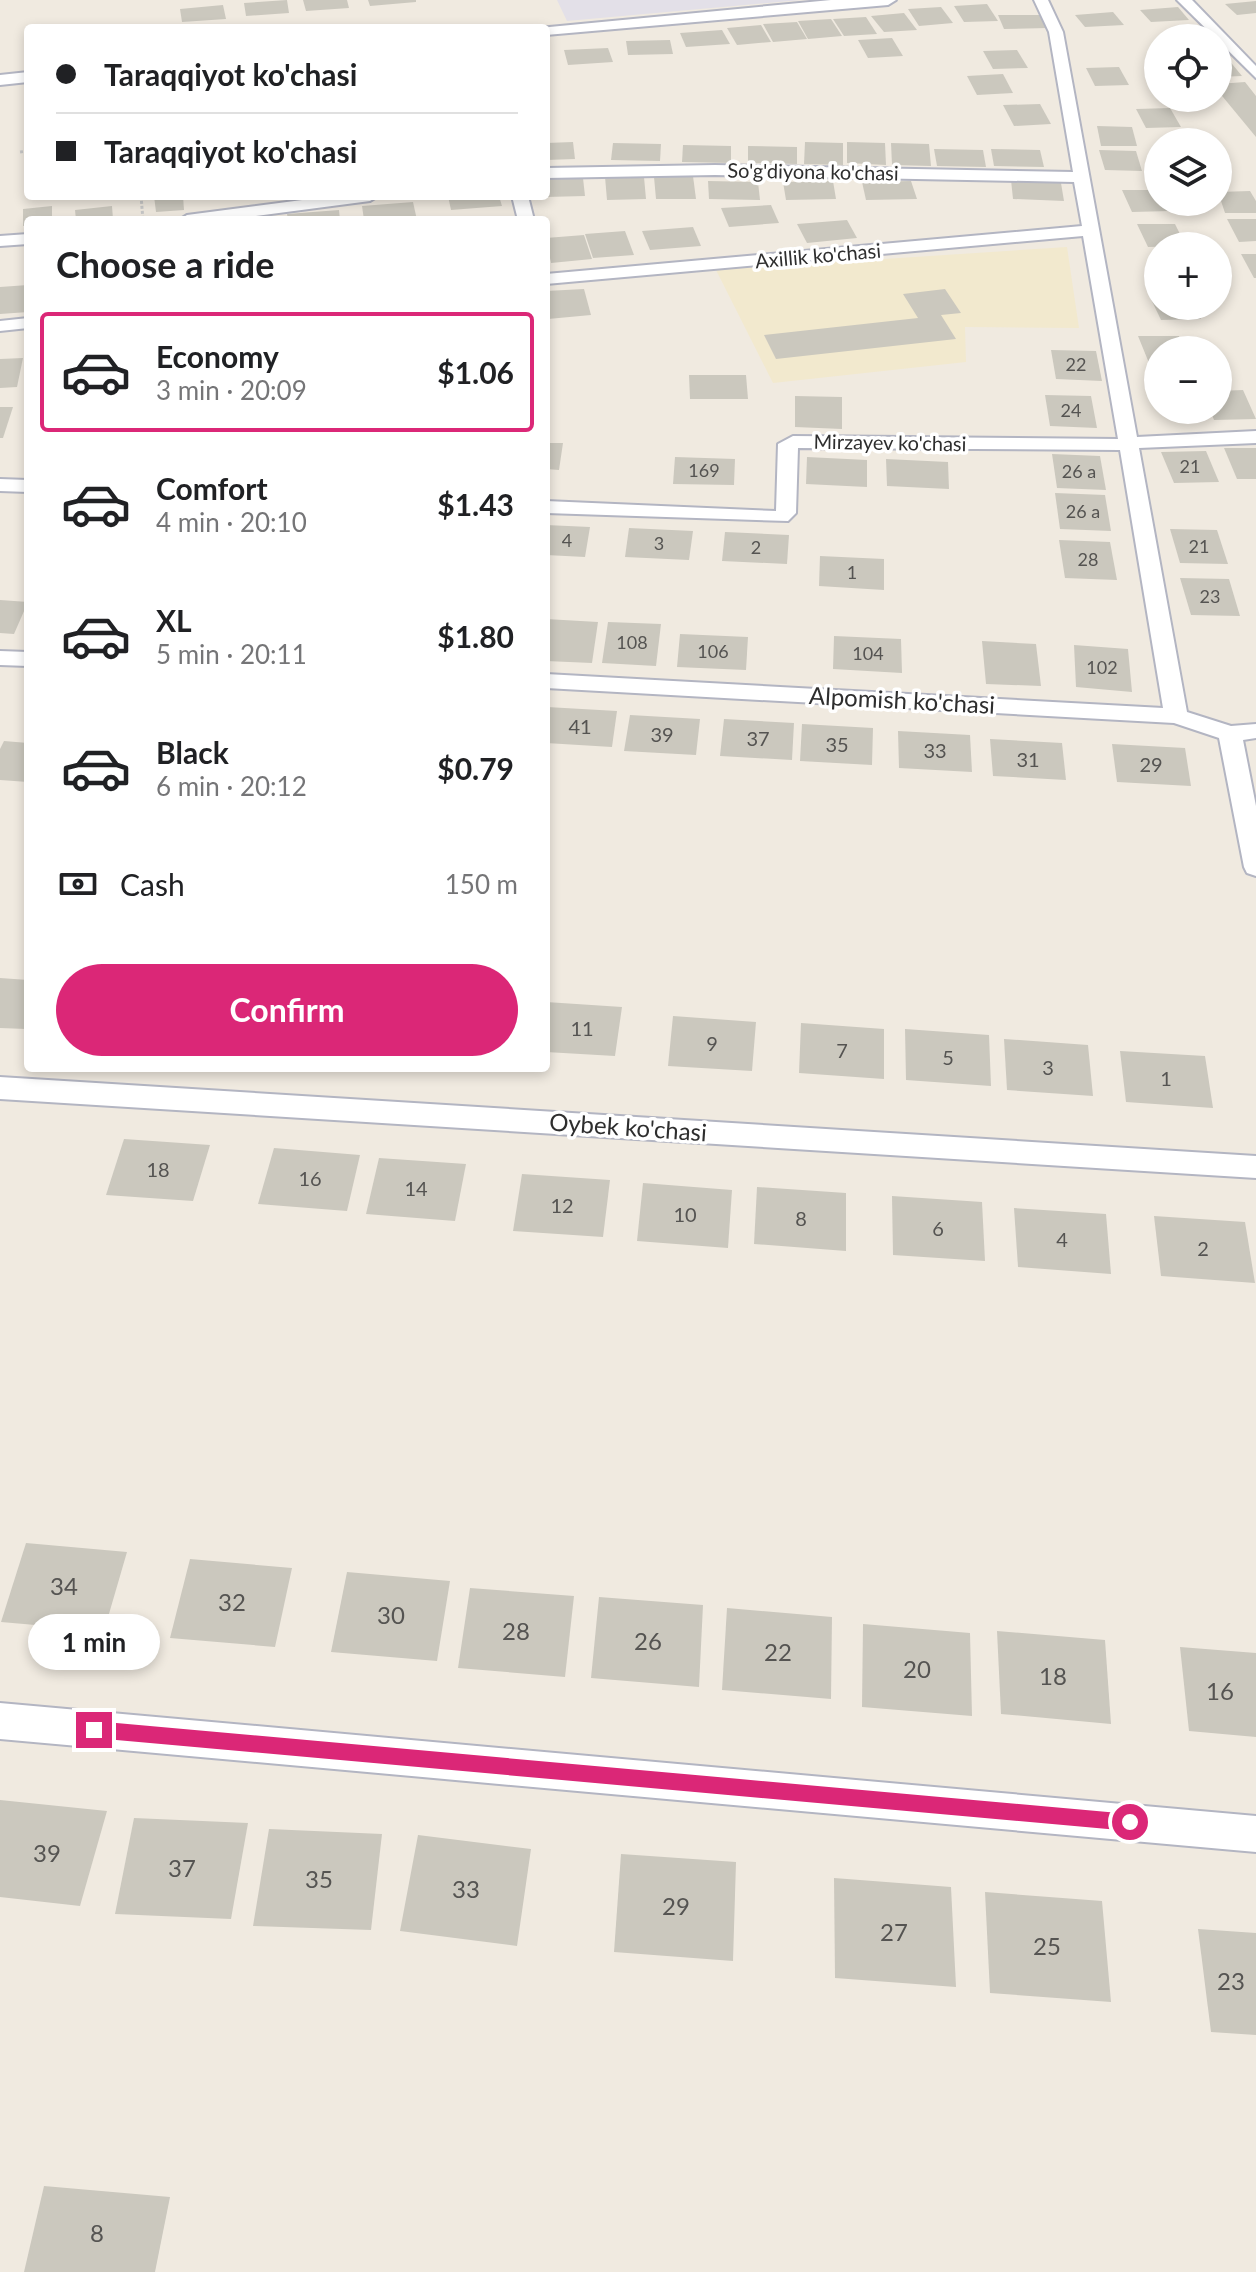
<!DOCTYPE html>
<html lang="en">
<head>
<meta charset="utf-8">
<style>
	:root { --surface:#fff; --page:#f2f2f2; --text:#202124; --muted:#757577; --line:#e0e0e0; --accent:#db2777 }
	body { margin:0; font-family:Lato,sans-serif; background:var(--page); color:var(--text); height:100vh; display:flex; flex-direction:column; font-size:30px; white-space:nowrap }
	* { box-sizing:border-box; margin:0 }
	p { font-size:26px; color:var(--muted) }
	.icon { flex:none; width:44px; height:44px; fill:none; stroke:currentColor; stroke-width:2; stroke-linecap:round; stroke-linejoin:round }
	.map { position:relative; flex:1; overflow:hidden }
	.drawer { position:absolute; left:24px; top:216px; width:526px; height:856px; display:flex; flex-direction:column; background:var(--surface); border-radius:8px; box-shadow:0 4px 12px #0003 }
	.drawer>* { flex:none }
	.banner { position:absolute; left:24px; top:24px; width:526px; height:176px; border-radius:8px; box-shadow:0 4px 12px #0003; display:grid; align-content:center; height:176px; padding:0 32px; background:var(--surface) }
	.controls { position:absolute; left:1144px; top:24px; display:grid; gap:16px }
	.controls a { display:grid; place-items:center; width:88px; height:88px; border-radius:50%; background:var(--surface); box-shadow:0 4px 12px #0003; font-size:40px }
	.end { position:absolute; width:36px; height:36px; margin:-18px; border:10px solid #db2777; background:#fff; box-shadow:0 0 0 4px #fff }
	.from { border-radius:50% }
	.bubble { position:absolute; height:56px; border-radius:28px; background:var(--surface); box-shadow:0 4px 12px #0003; font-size:26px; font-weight:700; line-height:56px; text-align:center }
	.banner b { display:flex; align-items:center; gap:28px; height:76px; font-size:30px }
	.banner b+b { border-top:2px solid var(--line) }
	.banner i { width:20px; height:20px; background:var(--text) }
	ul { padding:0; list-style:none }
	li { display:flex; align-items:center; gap:24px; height:120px; margin:0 16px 12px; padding:0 16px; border:4px solid transparent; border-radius:8px }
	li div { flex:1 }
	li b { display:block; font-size:30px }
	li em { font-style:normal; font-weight:700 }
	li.active { border-color:var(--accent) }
	li>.icon { width:72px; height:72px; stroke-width:1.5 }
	h2 { padding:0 32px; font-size:36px; line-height:96px }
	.pay { display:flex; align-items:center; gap:20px; height:88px; padding:0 32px; font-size:30px }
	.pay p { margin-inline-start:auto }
	.action { display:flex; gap:16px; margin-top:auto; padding:16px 32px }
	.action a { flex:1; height:92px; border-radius:48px; background:var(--accent); color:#fff; font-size:32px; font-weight:700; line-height:92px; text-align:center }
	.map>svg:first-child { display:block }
	.industrial { fill:#e3e0e8 }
	.education { fill:#f2e9ce }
	.building { fill:#cbc8be }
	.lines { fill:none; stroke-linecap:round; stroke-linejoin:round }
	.minor-casing { stroke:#b3b5c2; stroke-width:4 }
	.tertiary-casing { stroke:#b3b5c2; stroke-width:4 }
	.path { stroke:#c9c9c9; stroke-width:3; stroke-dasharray:3 2; stroke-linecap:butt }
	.minor { fill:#fff; fill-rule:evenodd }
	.tertiary { fill:#fff; fill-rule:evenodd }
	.route { fill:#db2777 }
	.labels { text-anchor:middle; stroke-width:7; stroke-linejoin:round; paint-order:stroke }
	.far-number-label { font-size:18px; fill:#555452 }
	.far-street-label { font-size:20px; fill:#2e2e2e; stroke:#fff }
	.number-label { font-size:20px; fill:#555452 }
	.street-label { font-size:24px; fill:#2e2e2e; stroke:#fff }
	.near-number-label { font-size:24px; fill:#555452 }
</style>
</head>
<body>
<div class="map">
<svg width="1256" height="2272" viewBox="0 0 1256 2272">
	<rect width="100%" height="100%" fill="#f0eae0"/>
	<polygon class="industrial" points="557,0 801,0 567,21"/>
	<polygon class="education" points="1067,247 1079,328 965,327 966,362 773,383 716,270"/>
	<g class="building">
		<polygon points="287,0 289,13 246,16 244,3"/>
		<polygon points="303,0 347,0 349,8 306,11"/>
		<polygon points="368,0 416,0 416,2 370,6"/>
		<polygon points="1256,1 1256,13 1237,15 1225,4"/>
		<polygon points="987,4 998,21 964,22 954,6"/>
		<polygon points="223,5 226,19 182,22 180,9"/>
		<polygon points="941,7 953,23 919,26 908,9"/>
		<polygon points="1178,7 1189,20 1151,22 1140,10"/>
		<polygon points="1113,12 1124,25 1085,27 1075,15"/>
		<polygon points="904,13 917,30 884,32 871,16"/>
		<polygon points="998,15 1041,15 1048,28 1004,29"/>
		<polygon points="866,17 877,34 844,36 833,19"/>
		<polygon points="831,19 842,36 808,39 798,21"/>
		<polygon points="797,22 807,39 773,42 763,24"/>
		<polygon points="761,25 771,42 737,45 727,28"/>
		<polygon points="722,30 730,44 686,47 680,33"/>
		<polygon points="892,38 903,56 868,58 858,40"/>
		<polygon points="670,40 673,54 628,55 626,41"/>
		<polygon points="608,48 613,62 568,65 564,50"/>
		<polygon points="1017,50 1028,68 993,69 983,51"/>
		<polygon points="1218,59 1228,59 1242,76 1218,77"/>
		<polygon points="1119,67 1129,85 1095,86 1086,68"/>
		<polygon points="1003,74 1013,93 977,95 967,76"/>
		<polygon points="1245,82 1256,96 1256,137 1218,91 1218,84"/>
		<polygon points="1040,104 1051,124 1014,126 1003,105"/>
		<polygon points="1170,108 1181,127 1146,128 1136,109"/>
		<polygon points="1097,126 1132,127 1137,146 1101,146"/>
		<polygon points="573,142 575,159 546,160 546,143"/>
		<polygon points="805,142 843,143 843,165 804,164"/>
		<polygon points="847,142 885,143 886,165 847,163"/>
		<polygon points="613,143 661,144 660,161 611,160"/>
		<polygon points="891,143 929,144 931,166 892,165"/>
		<polygon points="683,145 731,146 731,163 682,162"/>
		<polygon points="748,146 797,147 797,164 748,163"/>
		<polygon points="934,149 983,150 986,167 937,166"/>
		<polygon points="991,149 1040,150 1044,167 994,166"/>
		<polygon points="1099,150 1136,151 1142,171 1105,170"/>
		<polygon points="693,176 696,199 656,199 654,177"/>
		<polygon points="605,177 644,177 646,199 607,200"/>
		<polygon points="583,178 585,196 546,197 546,179"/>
		<polygon points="1011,180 1061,183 1064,201 1013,199"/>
		<polygon points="708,181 758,182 760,200 709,199"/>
		<polygon points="833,181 836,199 786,200 783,182"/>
		<polygon points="911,181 917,199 866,200 862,182"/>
		<polygon points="1122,190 1158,190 1158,202 1165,202 1170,211 1132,212"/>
		<polygon points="1250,191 1256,201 1256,213 1225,213 1218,192"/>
		<polygon points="154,196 183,196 184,210 156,212"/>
		<polygon points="448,196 499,196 502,206 451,210"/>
		<polygon points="413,202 417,220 364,220 362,206"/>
		<polygon points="771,205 779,223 729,227 721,208"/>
		<polygon points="52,206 52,220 28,220 28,225 23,226 23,209"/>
		<polygon points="112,206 113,219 76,220 75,210"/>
		<polygon points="339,210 340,220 288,220 287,214"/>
		<polygon points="1227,219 1256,219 1256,241 1239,242"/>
		<polygon points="847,220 857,238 807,243 797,224"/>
		<polygon points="1137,224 1175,224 1186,246 1148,247"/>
		<polygon points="693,227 701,246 650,250 642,231"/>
		<polygon points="625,231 634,255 593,258 585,234"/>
		<polygon points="584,235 592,259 551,263 546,238"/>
		<polygon points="1241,254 1256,254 1256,278 1254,278"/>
		<polygon points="28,285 28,312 0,314 0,287"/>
		<polygon points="584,289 591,315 548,319 546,291"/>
		<polygon points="945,289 961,313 941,315 956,339 776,359 764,335 918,318 903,294"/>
		<polygon points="1149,295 1158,295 1158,306 1195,306 1201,319 1161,320"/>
		<polygon points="1138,336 1179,336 1185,350 1158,350 1158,363 1149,363"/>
		<polygon points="1051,350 1096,351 1102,381 1056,379"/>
		<polygon points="23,358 17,387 0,388 0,359"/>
		<polygon points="689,375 746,375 748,399 690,399"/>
		<polygon points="1243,390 1256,419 1214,420 1210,410 1218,410 1218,391"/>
		<polygon points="1045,395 1091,396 1097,428 1050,426"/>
		<polygon points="795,396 842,397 842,429 795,427"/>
		<polygon points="0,407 13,407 3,438 0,438"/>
		<polygon points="546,443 563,443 559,470 546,469"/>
		<polygon points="1224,448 1256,448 1256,479 1237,479"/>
		<polygon points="1206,451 1219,482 1174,483 1161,452"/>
		<polygon points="1052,454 1100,456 1106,490 1057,488"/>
		<polygon points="675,457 735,459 734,485 673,484"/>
		<polygon points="807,457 867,460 867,487 806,484"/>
		<polygon points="886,459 948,462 949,489 887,486"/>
		<polygon points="1055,493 1105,495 1111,531 1060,529"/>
		<polygon points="546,525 590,527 585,557 546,555"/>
		<polygon points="629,528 693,531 689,560 625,557"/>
		<polygon points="1170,529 1217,530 1228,564 1180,563"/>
		<polygon points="725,532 789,535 787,564 722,561"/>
		<polygon points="1059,540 1110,542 1117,580 1065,578"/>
		<polygon points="820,556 884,559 884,590 819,586"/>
		<polygon points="1180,578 1229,579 1240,616 1191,615"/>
		<polygon points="0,600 28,602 14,634 0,633"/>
		<polygon points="546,619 598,622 592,663 546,661"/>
		<polygon points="608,622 661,624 656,666 602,663"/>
		<polygon points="680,634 748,637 746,670 677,667"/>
		<polygon points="834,636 901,639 902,673 833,669"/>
		<polygon points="982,641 1036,644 1041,686 986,684"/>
		<polygon points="1074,645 1128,649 1132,692 1076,687"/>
		<polygon points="547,707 617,711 612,747 546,743"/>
		<polygon points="630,715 700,719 696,755 624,751"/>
		<polygon points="724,719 794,723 792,760 720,756"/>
		<polygon points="802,724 873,728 872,765 800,761"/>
		<polygon points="898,731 970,735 972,772 899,768"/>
		<polygon points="990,739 1062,743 1066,780 993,776"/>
		<polygon points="4,741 28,743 28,782 0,780 0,749"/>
		<polygon points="1112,744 1185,748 1191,786 1117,782"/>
		<polygon points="0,978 28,980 26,1029 0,1028"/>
		<polygon points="546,1002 622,1007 615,1056 546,1052"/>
		<polygon points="673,1016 756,1022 752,1071 668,1066"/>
		<polygon points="801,1023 884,1029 884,1079 799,1073"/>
		<polygon points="905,1029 989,1035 991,1086 906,1080"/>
		<polygon points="1004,1039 1088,1045 1093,1096 1007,1090"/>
		<polygon points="1120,1051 1205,1056 1213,1108 1126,1102"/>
		<polygon points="124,1139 210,1145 193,1201 106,1195"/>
		<polygon points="274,1148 360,1155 347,1211 258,1204"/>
		<polygon points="379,1158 466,1164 455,1221 366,1214"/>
		<polygon points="522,1174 610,1180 603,1237 513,1231"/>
		<polygon points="643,1183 732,1190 728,1248 637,1241"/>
		<polygon points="757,1187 846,1193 846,1251 754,1244"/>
		<polygon points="892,1196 982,1202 985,1261 893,1255"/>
		<polygon points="1014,1208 1106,1214 1111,1274 1018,1267"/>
		<polygon points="1154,1216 1245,1222 1255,1283 1161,1276"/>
		<polygon points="26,1543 127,1552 104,1631 1,1622"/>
		<polygon points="190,1559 292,1568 275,1647 170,1638"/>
		<polygon points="347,1572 450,1581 437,1661 331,1652"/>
		<polygon points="470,1588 574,1596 565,1677 458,1668"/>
		<polygon points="599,1597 703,1605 699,1687 591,1678"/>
		<polygon points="727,1608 832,1617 831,1699 722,1690"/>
		<polygon points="863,1624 970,1633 972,1716 862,1707"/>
		<polygon points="997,1631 1105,1640 1111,1724 1001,1714"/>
		<polygon points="1180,1647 1256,1653 1256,1737 1189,1731"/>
		<polygon points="0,1800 107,1811 80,1906 0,1897"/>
		<polygon points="134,1818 248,1823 231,1919 115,1914"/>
		<polygon points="269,1829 382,1834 371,1930 253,1926"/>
		<polygon points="418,1835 531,1849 517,1946 400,1931"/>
		<polygon points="621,1854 736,1862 733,1961 614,1952"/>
		<polygon points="834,1878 951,1887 956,1987 835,1978"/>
		<polygon points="985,1892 1102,1901 1111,2002 990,1993"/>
		<polygon points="1198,1929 1256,1933 1256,2035 1211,2032"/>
		<polygon points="44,2186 170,2197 155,2272 24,2272"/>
	</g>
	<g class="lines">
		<defs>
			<g id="minor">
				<polygon points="1034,0 1048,0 1063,32 1137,437 1256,431 1256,443 1139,448 1187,712 1231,726 1256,724 1256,738 1243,740 1256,806 1256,876 1247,873 1244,867 1219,738 1174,723 546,688 546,674 1163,708 1120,450 798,448 796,513 788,521 546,513 546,501 776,511 778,444 793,436 1118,439 1083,236 546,284 546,274 1082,226 1074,182 715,175 546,178 546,168 715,165 1073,172 1049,32"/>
				<polygon points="1177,0 1192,0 1256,66 1256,78"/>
				<polygon points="333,196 378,196 370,201 225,220 179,220 187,215"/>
				<polygon points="512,196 528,196 534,220 518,220"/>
				<polygon points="28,234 28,244 0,246 0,236"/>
				<polygon points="28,318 28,328 0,331 0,321"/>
				<polygon points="0,479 28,480 28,492 0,491"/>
				<polygon points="0,651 28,652 28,666 0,665"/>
				<polygon points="0,1077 1256,1156 1256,1178 0,1099"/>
				<polygon points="0,1703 1256,1816 1256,1852 0,1739"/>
			</g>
			<g id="tertiary">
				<polygon points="831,0 896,0 888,5 546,35 546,28 539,28"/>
				<polygon points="28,72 28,82 0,85 0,75"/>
			</g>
		</defs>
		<use href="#minor" class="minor-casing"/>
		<use href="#tertiary" class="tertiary-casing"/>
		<g class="path">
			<polyline points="20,152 28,151"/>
			<polyline points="141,196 143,220"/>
		</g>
		<use href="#minor" class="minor"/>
		<use href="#tertiary" class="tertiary"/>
	</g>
	<polygon class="route" points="94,1721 1130,1814 1139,1822 1130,1831 94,1738 86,1730"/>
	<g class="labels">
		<g class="far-number-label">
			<text x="1076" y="371">22</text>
			<text x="1071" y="417">24</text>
			<text x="1190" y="473">21</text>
			<text x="704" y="477">169</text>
			<text x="1079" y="478">26 а</text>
			<text x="1083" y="518">26 а</text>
			<text x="567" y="547">4</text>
			<text x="659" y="550">3</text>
			<text x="1199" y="553">21</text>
			<text x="756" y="554">2</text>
			<text x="1088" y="566">28</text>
			<text x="852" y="579">1</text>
			<text x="1210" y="603">23</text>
			<text x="632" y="649">108</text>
			<text x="713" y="658">106</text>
			<text x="868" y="660">104</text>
			<text x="1102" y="674">102</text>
		</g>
		<g class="far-street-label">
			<text transform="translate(813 172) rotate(1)" y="7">So'g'diyona ko'chasi</text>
			<text transform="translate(818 256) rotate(-5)" y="7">Axillik ko'chasi</text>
			<text transform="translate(890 443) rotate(1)" y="7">Mirzayev ko'chasi</text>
		</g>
		<g class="number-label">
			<text x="580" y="734">41</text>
			<text x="662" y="742">39</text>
			<text x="758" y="746">37</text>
			<text x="837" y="752">35</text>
			<text x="935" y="758">33</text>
			<text x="1028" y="767">31</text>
			<text x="1151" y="772">29</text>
			<text x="582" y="1036">11</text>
			<text x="712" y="1051">9</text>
			<text x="842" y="1058">7</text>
			<text x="948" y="1065">5</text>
			<text x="1048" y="1075">3</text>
			<text x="1166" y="1086">1</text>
			<text x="158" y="1177">18</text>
			<text x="310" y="1186">16</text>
			<text x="416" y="1196">14</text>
			<text x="562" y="1213">12</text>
			<text x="685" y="1222">10</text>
			<text x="801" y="1226">8</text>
			<text x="938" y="1236">6</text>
			<text x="1062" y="1247">4</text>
			<text x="1203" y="1256">2</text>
		</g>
		<g class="street-label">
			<text transform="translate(902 701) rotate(3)" y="8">Alpomish ko'chasi</text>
			<text transform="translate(628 1128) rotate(4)" y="8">Oybek ko'chasi</text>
		</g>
		<g class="near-number-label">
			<text x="64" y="1595">34</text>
			<text x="232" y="1611">32</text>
			<text x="391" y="1624">30</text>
			<text x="516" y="1640">28</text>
			<text x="648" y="1650">26</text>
			<text x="778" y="1661">22</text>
			<text x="917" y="1678">20</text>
			<text x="1053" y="1685">18</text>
			<text x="1220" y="1700">16</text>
			<text x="47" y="1862">39</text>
			<text x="182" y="1877">37</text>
			<text x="319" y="1888">35</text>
			<text x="466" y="1898">33</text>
			<text x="676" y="1915">29</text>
			<text x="894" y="1941">27</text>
			<text x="1047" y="1955">25</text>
			<text x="1231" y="1990">23</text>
			<text x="97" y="2242">8</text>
		</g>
	</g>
</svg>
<div class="controls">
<a><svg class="icon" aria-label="locate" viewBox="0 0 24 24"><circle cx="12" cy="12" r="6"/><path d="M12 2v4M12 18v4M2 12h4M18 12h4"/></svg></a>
<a><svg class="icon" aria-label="layers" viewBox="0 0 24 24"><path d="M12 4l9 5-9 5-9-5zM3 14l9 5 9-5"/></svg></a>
<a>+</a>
<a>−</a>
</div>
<i class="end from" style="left:1130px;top:1822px"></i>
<i class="end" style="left:94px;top:1730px"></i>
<div class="bubble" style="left:28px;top:1614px;width:132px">1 min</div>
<div class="banner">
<b><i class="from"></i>Taraqqiyot ko'chasi</b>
<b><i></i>Taraqqiyot ko'chasi</b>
</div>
<section class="drawer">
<h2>Choose a ride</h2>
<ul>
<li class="active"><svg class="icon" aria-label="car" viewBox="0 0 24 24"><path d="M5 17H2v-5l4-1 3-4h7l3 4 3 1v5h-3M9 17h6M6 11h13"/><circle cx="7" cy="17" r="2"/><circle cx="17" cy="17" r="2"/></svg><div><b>Economy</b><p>3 min · 20:09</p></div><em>$1.06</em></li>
<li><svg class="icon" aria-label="car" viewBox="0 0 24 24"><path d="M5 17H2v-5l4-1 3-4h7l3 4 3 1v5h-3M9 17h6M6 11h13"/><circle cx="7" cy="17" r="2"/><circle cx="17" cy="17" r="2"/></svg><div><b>Comfort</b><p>4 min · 20:10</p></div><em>$1.43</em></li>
<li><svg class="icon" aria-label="car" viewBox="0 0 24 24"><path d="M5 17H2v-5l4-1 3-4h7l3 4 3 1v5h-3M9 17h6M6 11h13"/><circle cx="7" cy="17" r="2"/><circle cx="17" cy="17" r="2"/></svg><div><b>XL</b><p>5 min · 20:11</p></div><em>$1.80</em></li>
<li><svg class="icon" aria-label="car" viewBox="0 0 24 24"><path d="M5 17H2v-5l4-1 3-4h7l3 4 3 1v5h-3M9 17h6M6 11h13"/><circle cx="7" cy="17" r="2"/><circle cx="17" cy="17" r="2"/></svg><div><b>Black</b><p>6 min · 20:12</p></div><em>$0.79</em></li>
</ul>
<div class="pay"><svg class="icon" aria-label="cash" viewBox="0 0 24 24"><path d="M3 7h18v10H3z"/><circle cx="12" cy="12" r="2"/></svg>Cash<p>150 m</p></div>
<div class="action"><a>Confirm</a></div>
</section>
</div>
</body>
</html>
